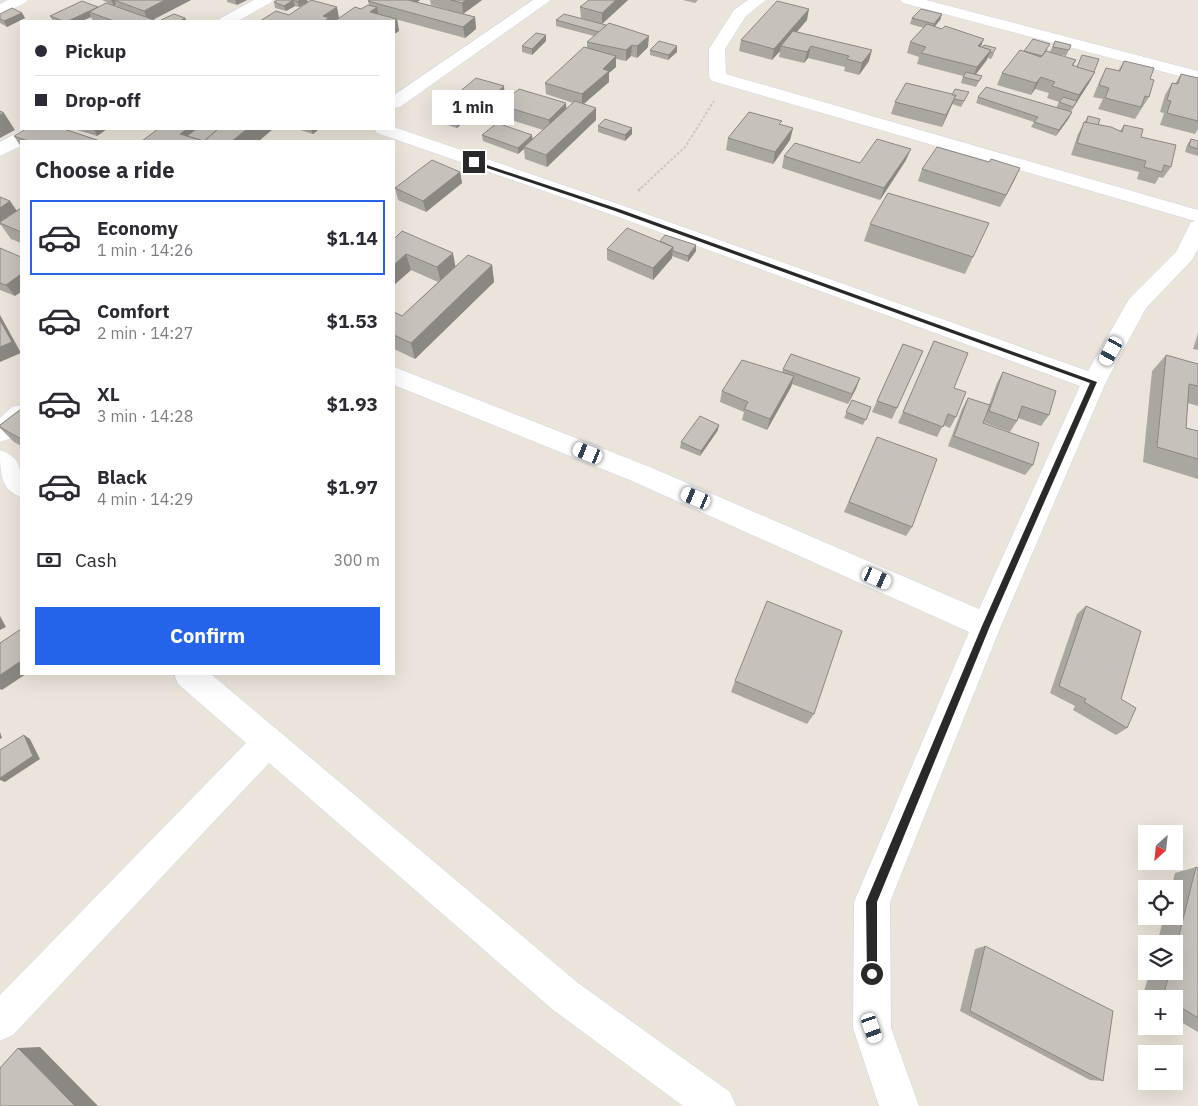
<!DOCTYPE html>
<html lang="en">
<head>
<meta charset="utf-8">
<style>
	:root { --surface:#fff; --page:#f2f2f3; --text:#2b2b33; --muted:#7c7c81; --line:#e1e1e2; --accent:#2563eb }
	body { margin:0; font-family:"IBM Plex Sans",sans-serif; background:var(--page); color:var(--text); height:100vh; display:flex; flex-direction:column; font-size:19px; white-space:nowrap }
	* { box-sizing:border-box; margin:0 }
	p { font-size:16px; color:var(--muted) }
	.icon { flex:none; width:28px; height:28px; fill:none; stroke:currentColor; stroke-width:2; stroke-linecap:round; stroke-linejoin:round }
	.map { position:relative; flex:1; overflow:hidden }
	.details { position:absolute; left:20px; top:140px; width:375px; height:535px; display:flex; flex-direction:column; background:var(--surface); border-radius:0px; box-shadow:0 5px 20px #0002 }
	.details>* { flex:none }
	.top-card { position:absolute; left:20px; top:20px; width:375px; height:110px; border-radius:0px; box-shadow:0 5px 20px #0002; display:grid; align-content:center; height:110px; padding:0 15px; background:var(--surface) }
	.needle { width:32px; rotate:207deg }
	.tools { position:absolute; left:1138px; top:825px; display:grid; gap:10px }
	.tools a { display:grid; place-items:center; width:45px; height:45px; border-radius:0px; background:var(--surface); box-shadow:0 5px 20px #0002; font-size:25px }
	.end { position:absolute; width:22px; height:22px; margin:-11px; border:6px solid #292929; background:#fff; box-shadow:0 0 0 2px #fff }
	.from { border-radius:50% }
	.bubble { position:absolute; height:35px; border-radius:0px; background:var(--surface); box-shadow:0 5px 20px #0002; font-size:16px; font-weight:700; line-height:35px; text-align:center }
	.car { position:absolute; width:15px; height:30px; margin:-15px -8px; border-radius:6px; box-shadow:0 0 4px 1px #0007; background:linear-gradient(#fff 24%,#345 0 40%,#fff 0 76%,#345 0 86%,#fff 0) }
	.top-card b { display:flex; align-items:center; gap:18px; height:48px; font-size:19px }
	.top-card b+b { border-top:1px solid var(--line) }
	.top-card i { width:12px; height:12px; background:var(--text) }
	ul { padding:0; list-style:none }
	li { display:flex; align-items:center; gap:15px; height:75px; margin:0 10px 8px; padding:0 5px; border:2px solid transparent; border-radius:0px }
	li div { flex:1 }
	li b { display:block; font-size:19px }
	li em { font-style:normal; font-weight:700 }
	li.selected { border-color:var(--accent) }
	li>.icon { width:45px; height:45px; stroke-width:1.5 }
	h2 { padding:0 15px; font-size:22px; line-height:60px }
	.pay { display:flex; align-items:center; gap:12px; height:55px; padding:0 15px; font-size:19px }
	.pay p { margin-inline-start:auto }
	.button { display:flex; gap:10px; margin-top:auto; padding:10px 15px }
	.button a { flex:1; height:58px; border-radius:0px; background:var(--accent); color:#fff; font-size:20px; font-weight:700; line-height:58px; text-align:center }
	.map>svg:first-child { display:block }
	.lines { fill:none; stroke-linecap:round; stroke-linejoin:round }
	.minor-casing { stroke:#cfd3e2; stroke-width:1 }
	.path-far1 { stroke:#c7c7c7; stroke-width:2; stroke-dasharray:2.5 2; stroke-linecap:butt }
	.path { stroke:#c7c7c7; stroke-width:2.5; stroke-dasharray:3 2; stroke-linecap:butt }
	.minor { fill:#fff; fill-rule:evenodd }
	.wall { fill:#aaa6a0 }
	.shaded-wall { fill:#8b8782 }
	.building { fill:#c6c1ba; stroke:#8b8782 }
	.route { fill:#292929 }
</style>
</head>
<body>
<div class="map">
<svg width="1198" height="1106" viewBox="0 0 1198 1106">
	<rect width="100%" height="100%" fill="#ebe4da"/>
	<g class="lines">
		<defs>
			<g id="minor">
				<polygon points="8,0 28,0 25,3 0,15 0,4"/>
				<polygon points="254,0 273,0 270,3 238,21 219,21 221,18"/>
				<polygon points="533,0 551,0 400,107 394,108 394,95"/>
				<polygon points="748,0 766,0 746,16 725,49 726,74 1198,210 1198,249 1192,260 1146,308 1106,382 1001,626 890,902 891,1028 919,1106 879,1106 853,1028 854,902 969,632 632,481 394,385 394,367 650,467 979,609 1080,386 610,214 377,133 374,129 394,129 394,127 624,206 1088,371 1129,299 1176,252 1191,222 1195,221 712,81 709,77 709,49 734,10"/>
				<polygon points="900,0 926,0 1198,71 1198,81 903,3"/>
				<path d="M24,129H46C41,137 30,141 21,141V146L0,156V142Z"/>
				<polygon points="21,405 21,428 9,439 0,442 0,418 12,407"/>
				<path d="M0,450C25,458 21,476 21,497C0,490 0,471 0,450Z"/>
				<polygon points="174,674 211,674 578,983 730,1092 736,1106 683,1106 552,1009 269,763 13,1035 0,1041 0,995 246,743 178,684"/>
			</g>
		</defs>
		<use href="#minor" class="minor-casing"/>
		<polyline class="path-far1" points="641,188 685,147 714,101"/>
		<polyline class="path" points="638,191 642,187"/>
		<use href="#minor" class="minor"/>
	</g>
	<g class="wall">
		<polygon points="102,0 191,0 153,20 157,21 93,21 91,17 82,21 53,21 50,16 98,7 117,7 116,5 114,6"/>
		<polygon points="227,0 247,0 237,5 227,2"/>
		<polygon points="277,0 307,0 308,2 299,7 295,6 286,11 275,8 274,2"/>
		<polygon points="370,0 420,0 417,2 475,17 476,29 465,38 395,19 397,19 399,31 394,34 394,21 361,9 369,5 368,1"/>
		<polygon points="430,0 482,0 463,14 431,5"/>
		<polygon points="589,0 628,0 602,24 581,18 580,7"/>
		<polygon points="683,0 698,0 695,3"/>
		<polygon points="22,13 25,18 7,27 0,23 0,14"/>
		<polygon points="564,14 648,47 637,58 631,56 626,61 616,59 616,67 609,73 609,82 584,104 596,120 547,167 525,159 524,149 518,154 483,141 482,135 532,135 532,139 543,130 502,117 500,105 566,109 573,103 546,94 545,83 587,48 587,42 594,36 556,26 556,20"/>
		<polygon points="942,14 940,20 934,27 981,47 982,47 984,45 994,54 991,59 988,58 986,61 976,74 982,76 976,87 961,83 963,76 917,64 919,57 907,53 910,42 924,28 910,24 912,18"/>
		<polygon points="807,20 797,32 869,61 859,75 844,71 845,67 808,58 804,63 779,57 780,51 772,60 739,51 741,40"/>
		<polygon points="546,35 546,41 532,55 522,52 522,46"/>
		<polygon points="1055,41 1071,45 1066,56 1051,53 1076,60 1073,66 1077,67 1082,55 1095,72 1089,83 1070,112 1072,112 1069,118 1056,136 1031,127 1034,122 976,103 978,97 1056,108 1059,102 1047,98 1049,93 1035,89 1031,95 997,85 1002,73 1024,52 1048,49 1046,51 1050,52"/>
		<polygon points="677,46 677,52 668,60 650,55 650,50"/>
		<polygon points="1124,61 1150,79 1149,97 1135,119 1098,109 1103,99 1093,97 1100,80 1106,68 1118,71"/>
		<polygon points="1181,74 1198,78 1198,129 1195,134 1160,125 1164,113 1160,112 1165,95 1172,83 1175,84"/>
		<polygon points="906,83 966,98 961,107 952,104 942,127 891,114 895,102"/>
		<polygon points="505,98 481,119 468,115 468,118 457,128 440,123 439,117 452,108 451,99"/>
		<polygon points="1088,116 1098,125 1120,131 1124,125 1141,137 1171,167 1163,178 1159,177 1155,184 1137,179 1139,172 1071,155 1078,134"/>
		<polygon points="781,125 793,128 790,140 773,164 726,150 728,138"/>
		<polygon points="598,126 632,134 625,141 598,132"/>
		<polygon points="74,129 107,129 97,136"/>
		<polygon points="297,129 319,129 313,134"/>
		<polygon points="14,136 100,141 21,141 21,147"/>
		<polygon points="1191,139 1198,141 1198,156 1185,152 1187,145"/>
		<polygon points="784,156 860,163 906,160 880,200 782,168"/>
		<polygon points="989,162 1015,179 1000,207 918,181 922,169"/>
		<polygon points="460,172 462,183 426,212 398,200 395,188"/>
		<polygon points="0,197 10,201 17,211 21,208 21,243 11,239 1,225 0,225"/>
		<polygon points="989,223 965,274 864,241 870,224"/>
		<polygon points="394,239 456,266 492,265 494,282 415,359 394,349 394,312 402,316 438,282 411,270 394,285"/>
		<polygon points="0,248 15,296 0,290"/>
		<polygon points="607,249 696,251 688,262 672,256 672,258 653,280 607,260"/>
		<polygon points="1198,333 1198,350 1193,349"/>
		<polygon points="934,341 956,417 950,428 943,425 937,437 898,423"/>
		<polygon points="903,344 923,351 892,419 872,412"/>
		<polygon points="1166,355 1198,364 1198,406 1188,403 1186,428 1198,431 1198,479 1143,462 1152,371"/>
		<polygon points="783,369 860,378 848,404 792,384 791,387 767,430 742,420 744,412 720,402 722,391 782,373"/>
		<polygon points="1003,372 1049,415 1041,426 1018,418 1017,421 1010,432 983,422 1033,465 1025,475 948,446 962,409 968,398 989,405 997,383"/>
		<polygon points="852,400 871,407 863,425 844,418"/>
		<polygon points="21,409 21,446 14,442 0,428 0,425"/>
		<polygon points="718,430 700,456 680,448 681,442"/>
		<polygon points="877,437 912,527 906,536 844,512"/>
		<polygon points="1086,606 1121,699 1127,728 1116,735 1073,710 1075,706 1050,693 1077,614"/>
		<polygon points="735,681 814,714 807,724 731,692"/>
		<polygon points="1196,867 1198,868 1198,1032 1174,1018 1174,999 1146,999 1146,1001 1142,998 1150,971 1174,971 1174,944 1157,944 1164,916 1174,916 1174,889 1171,889 1175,873"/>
		<polygon points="985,946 1103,1081 1090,1080 960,1011 975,949"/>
	</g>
	<g class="shaded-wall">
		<polygon points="111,0 114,0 116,5 114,6"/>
		<polygon points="165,0 191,0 150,21 148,21 144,11"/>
		<polygon points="235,0 247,0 237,5"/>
		<polygon points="293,0 295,6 286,11 284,6"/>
		<polygon points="300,0 307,0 308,2 299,7 298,2"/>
		<polygon points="412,0 420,0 413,5"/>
		<polygon points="466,0 482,0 463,14 462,3"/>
		<polygon points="616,0 628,0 602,24 602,13"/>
		<polygon points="98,7 89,12 91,17 82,21 68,21"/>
		<polygon points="337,7 339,18 335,21 324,21 323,16"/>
		<polygon points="377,7 379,19 370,12"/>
		<polygon points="809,9 807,20 784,46 781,46 780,51 772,60 774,49"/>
		<polygon points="22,13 25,18 7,27 4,21"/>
		<polygon points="942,14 940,20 932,30 934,24"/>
		<polygon points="475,17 476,29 465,38 463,27"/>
		<polygon points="185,18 187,21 180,21"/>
		<polygon points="397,19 399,31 394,34 394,21"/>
		<polygon points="546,35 546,41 532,55 532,49"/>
		<polygon points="649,36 648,47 637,58 637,46"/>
		<polygon points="984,39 979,51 978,46"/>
		<polygon points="632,45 631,56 626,61 626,50"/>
		<polygon points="677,46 677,52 668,60 669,55"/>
		<polygon points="811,46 808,58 804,63 807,52"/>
		<polygon points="872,50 869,61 859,75 862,63"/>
		<polygon points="991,50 986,61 972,79 977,67"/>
		<polygon points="616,56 616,67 609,73 609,82 582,105 582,94 603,69"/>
		<polygon points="1095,72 1089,83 1070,113 1079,95"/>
		<polygon points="1041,77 1035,89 1031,95 1036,83"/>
		<polygon points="504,86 505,98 481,119 479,108"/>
		<polygon points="956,95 951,107 942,127 946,115"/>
		<polygon points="566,103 567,114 549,132 549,120"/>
		<polygon points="596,108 596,120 547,167 546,155"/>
		<polygon points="467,112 468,118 457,128 456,122"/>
		<polygon points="1072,112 1069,118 1056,136 1059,130"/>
		<polygon points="4,113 15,130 0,138 0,115"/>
		<polygon points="632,128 632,134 625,141 625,135"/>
		<polygon points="793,128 790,140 773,164 775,152"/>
		<polygon points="94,129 107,129 97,136"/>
		<polygon points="187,129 216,129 200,141 180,134"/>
		<polygon points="247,129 273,129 259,141 232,141"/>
		<polygon points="311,129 319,129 313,134"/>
		<polygon points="532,135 533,141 524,147 524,149 518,154 518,148"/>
		<polygon points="911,149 906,160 880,200 884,188"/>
		<polygon points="1020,168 1015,179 1000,207 1006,195"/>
		<polygon points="460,172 462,183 426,212 423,201"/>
		<polygon points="10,201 18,213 0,223 0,208"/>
		<polygon points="696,245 696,251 688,262 688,256"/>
		<polygon points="673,247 672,258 653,280 653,268"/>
		<polygon points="453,253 456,270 441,283 437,267"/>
		<polygon points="406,254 411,270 394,285 394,265"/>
		<polygon points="492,265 494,282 415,359 411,343"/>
		<polygon points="21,274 21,292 15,296 6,285"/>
		<polygon points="0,315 21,353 0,362"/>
		<polygon points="794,376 791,387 767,430 770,419"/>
		<polygon points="860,378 856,389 848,404 852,394"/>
		<polygon points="719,425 718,430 700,456 701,451"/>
		<polygon points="0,616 6,627 0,630"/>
		<polygon points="21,661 21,674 26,674 2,690 0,689 0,675"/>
		<polygon points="0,732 2,738 0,739"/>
		<polygon points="24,735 30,739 40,759 5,782 0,780 0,778"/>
		<polygon points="40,1047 98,1106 75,1106 18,1048"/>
	</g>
	<g class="building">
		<polygon points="114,0 165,0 144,11"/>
		<polygon points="277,0 300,0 298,2 293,0 284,6 274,2"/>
		<polygon points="311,0 337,7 323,16 329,18 324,21 260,21 276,11 289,15"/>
		<polygon points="370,0 408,0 475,17 463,27 368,1"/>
		<polygon points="451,0 466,0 462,3"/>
		<polygon points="589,0 616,0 602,13 580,7"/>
		<polygon points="82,1 98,7 68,21 63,21 50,16"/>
		<polygon points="777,1 809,9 774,49 741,40"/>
		<polygon points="106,3 157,21 114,21 89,12"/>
		<polygon points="368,5 377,7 370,12 397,19 394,21 335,21 355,7 361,9"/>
		<polygon points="12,8 22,13 4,21 0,19 0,14"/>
		<polygon points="921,9 942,14 934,24 912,18"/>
		<polygon points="174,14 185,18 180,21 164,21 161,20"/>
		<polygon points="564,14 606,25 599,32 556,20"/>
		<polygon points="609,23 649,36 637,46 632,45 626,50 587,42"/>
		<polygon points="927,24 942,29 945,26 984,39 978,46 991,50 977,67 921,53 926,47 910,42"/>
		<polygon points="793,31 872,50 862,63 847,59 849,56 811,46 807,52 781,46"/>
		<polygon points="536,33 546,35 532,49 522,46"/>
		<polygon points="1033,39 1050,44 1042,56 1024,51"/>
		<polygon points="659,41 677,46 669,55 650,50"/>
		<polygon points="1055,41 1071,45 1069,50 1053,47"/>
		<polygon points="984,45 996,48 993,53 990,52 991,50 982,47"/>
		<polygon points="584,47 616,56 603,69 609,71 582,94 545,83"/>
		<polygon points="1020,50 1041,57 1046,51 1076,60 1072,65 1095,72 1079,95 1052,86 1055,82 1041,77 1036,83 1002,73"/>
		<polygon points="1082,55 1099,59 1094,72 1077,67"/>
		<polygon points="1124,61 1154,68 1150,79 1154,80 1149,97 1145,96 1141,107 1105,98 1109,88 1099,85 1106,68 1120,71"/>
		<polygon points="966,72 982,76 979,81 963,77"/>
		<polygon points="1181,74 1198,78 1198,121 1167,113 1171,101 1167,100 1172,83 1178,84"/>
		<polygon points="476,78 504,86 479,108 451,99"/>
		<polygon points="906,83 956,95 946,115 895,102"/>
		<polygon points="986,87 1072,112 1059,130 1034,122 1038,117 978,97"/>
		<polygon points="519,89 566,103 549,120 500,105"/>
		<polygon points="955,89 969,92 964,101 954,99 956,95 952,95"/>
		<polygon points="1063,97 1077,101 1073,107 1059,102"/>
		<polygon points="575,101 596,108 546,155 524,147"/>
		<polygon points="451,107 467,112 456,122 439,117"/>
		<polygon points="0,111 4,113 0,115"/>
		<polygon points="749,112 782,121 779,124 793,128 775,152 728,138"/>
		<polygon points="1088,116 1100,119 1098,125 1086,123"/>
		<polygon points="605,119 632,128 625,135 598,126"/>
		<polygon points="1084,122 1111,127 1122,132 1124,125 1143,129 1141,137 1176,145 1171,167 1164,165 1162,172 1144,167 1146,161 1077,143"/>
		<polygon points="497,123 532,135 518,148 482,135"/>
		<polygon points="26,129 64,129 100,141 28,141 14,136"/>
		<polygon points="158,129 187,129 180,134 204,141 218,129 247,129 232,141 142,141"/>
		<polygon points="196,129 218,129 204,141 187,136"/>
		<polygon points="877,139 911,149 884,188 784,156 795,143 860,163"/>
		<polygon points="1191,139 1198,141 1198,149 1189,146"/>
		<polygon points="937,147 989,162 991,159 1020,168 1006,195 922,169"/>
		<polygon points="432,160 460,172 423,201 395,188"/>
		<polygon points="888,193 989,223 973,257 870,224"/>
		<polygon points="0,197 10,201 0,208"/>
		<polygon points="21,208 21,232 0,223 0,222"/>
		<polygon points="627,228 673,247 653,268 607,249"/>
		<polygon points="402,231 453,253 437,267 406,254 394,265 394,239"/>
		<polygon points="665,235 696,245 688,256 673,251 673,247 660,241"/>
		<polygon points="0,248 21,257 21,274 6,285 0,283"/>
		<polygon points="468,255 492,265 411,343 394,335 394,312 402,316"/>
		<polygon points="0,320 12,342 0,347"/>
		<polygon points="934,341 968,353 954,388 966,392 956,417 948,414 943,427 903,412"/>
		<polygon points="903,344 923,351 897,408 877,401"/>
		<polygon points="791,354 860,378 852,394 783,369"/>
		<polygon points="1166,355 1198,364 1198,386 1189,384 1186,428 1198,431 1198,459 1157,447"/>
		<polygon points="742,360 794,376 770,419 744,409 748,402 722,391"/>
		<polygon points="1003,372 1056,391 1049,415 1022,406 1017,421 989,411"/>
		<polygon points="968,398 990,405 983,423 1039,443 1033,465 954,436"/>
		<polygon points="852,400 871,407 866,420 846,412"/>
		<polygon points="21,409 21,439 0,427 0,425"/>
		<polygon points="700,416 719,425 701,451 681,442"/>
		<polygon points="877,437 937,459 912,527 849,502"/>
		<polygon points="767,601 842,631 814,714 735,681"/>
		<polygon points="1086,606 1141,631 1121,699 1136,708 1127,728 1084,702 1086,699 1059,686"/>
		<polygon points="21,629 21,661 0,675 0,643"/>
		<polygon points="24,735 33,756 0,778 0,750"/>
		<polygon points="1196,867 1198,868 1198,1018 1174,1003 1174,999 1167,999 1163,997 1170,971 1174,971 1174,955"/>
		<polygon points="985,946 1113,1011 1103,1081 970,1011"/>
		<polygon points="18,1048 75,1106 0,1106 0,1068"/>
	</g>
	<polygon class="route" points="472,160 619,209 1097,382 990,626 877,902 877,974 876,978 872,979 868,978 867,974 866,902 982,626 1090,383 615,211 472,163"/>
</svg>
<div class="tools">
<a><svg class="needle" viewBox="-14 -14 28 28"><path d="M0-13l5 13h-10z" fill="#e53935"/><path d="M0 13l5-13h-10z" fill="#7c7c81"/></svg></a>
<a><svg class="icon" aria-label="locate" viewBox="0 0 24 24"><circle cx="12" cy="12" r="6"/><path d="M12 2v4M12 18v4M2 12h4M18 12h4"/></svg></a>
<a><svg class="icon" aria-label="layers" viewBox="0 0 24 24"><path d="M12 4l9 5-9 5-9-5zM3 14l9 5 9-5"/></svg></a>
<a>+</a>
<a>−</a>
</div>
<i class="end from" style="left:872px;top:974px"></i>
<i class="end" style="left:474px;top:162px"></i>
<div class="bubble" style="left:432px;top:90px;width:82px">1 min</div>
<i class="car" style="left:1111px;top:351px;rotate:209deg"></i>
<i class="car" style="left:588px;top:453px;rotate:292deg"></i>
<i class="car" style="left:696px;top:498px;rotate:293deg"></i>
<i class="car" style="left:877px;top:578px;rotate:114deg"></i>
<i class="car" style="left:872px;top:1028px;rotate:161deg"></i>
<div class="top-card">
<b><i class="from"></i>Pickup</b>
<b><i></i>Drop-off</b>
</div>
<section class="details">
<h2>Choose a ride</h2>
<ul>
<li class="selected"><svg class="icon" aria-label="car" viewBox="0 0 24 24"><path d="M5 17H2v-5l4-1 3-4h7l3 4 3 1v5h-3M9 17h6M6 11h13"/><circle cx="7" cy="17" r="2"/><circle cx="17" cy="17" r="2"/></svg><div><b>Economy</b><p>1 min · 14:26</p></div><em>$1.14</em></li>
<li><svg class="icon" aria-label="car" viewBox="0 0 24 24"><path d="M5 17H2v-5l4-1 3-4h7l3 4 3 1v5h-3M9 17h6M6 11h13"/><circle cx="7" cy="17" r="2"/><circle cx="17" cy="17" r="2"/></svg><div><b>Comfort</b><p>2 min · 14:27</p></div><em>$1.53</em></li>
<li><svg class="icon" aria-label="car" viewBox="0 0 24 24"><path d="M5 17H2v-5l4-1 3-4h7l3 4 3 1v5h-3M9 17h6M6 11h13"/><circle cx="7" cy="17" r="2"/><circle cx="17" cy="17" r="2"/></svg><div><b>XL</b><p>3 min · 14:28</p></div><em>$1.93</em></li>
<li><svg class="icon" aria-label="car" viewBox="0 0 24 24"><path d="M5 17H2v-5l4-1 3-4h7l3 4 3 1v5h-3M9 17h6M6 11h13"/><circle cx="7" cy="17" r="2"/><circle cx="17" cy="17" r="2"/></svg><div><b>Black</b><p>4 min · 14:29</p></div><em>$1.97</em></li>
</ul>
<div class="pay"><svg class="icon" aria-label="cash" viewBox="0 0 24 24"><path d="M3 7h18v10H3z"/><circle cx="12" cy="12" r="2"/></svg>Cash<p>300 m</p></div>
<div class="button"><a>Confirm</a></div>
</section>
</div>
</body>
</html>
